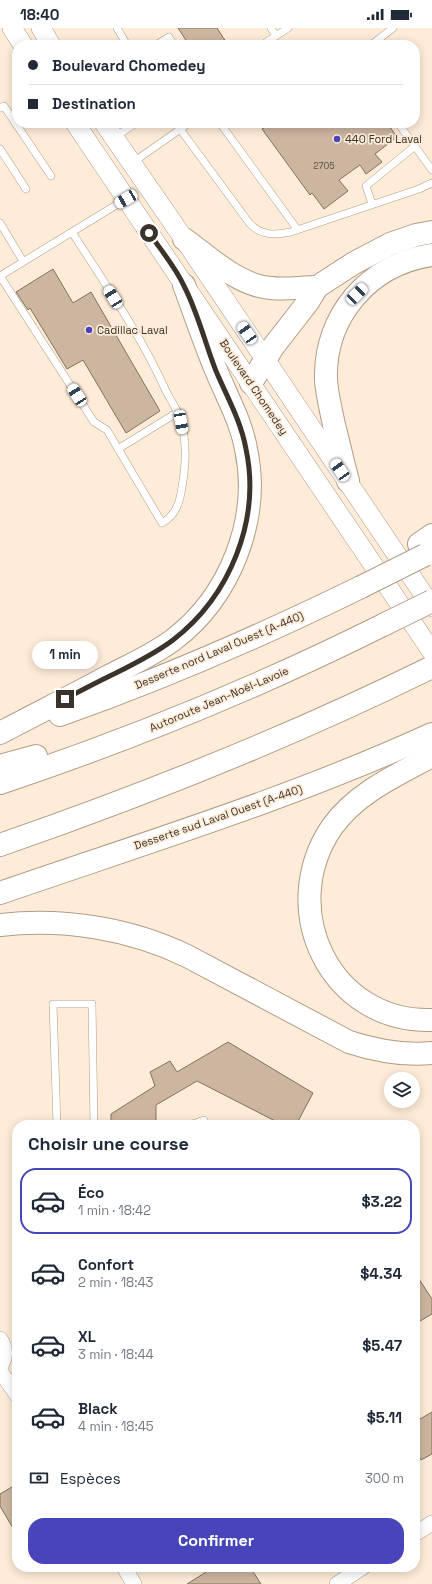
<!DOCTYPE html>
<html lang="fr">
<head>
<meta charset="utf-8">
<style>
	:root { --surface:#fff; --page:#f2f2f3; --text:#1f2937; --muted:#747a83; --line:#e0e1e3; --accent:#4844ba }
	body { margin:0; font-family:"Space Grotesk",sans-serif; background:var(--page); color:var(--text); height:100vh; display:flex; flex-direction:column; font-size:15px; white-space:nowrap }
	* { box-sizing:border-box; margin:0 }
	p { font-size:13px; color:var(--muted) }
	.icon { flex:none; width:22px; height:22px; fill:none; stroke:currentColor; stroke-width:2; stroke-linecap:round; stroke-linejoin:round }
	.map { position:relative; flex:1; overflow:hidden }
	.drawer { position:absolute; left:12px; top:1092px; width:408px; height:452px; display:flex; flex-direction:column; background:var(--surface); border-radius:16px; box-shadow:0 2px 10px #0003 }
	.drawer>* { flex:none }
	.guide { position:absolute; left:12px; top:12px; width:408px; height:88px; border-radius:16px; box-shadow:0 2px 10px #0003; display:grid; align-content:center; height:88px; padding:0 16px; background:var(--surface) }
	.buttons { position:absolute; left:384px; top:1044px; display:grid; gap:8px }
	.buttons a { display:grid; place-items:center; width:36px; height:36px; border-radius:50%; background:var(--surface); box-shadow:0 2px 10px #0003; font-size:20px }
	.end { position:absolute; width:18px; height:18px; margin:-9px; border:5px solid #3b3229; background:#fff; box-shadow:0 0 0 2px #fff }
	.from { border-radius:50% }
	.bubble { position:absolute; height:28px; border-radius:14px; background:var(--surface); box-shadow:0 2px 10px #0003; font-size:13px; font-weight:700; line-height:28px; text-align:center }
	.car { position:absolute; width:12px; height:24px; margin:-12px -6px; border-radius:5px; box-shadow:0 0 3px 1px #0007; background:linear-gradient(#fff 24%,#345 0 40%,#fff 0 76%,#345 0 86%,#fff 0) }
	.guide b { display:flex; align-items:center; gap:14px; height:38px; font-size:15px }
	.guide b+b { border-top:1px solid var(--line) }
	.guide i { width:10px; height:10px; background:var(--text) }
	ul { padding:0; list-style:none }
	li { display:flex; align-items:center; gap:12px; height:66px; margin:0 8px 6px; padding:0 8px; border:2px solid transparent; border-radius:16px }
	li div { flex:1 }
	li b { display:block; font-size:15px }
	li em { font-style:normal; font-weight:700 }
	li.current { border-color:var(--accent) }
	li>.icon { width:36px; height:36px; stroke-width:1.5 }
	h2 { padding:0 16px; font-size:18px; line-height:48px }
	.pay { display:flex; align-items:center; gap:10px; height:44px; padding:0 16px; font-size:15px }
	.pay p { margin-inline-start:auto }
	.cta { display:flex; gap:8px; margin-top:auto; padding:8px 16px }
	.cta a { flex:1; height:46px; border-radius:16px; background:var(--accent); color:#fff; font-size:16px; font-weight:700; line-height:46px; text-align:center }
	.status { display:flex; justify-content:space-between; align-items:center; height:28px; padding:0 20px; background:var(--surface); direction:ltr }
	.status svg { height:11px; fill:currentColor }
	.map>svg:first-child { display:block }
	.building { fill:#ccb6a0; stroke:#85715c }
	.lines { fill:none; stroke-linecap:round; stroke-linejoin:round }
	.service-casing { stroke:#b19c86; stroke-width:8 }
	.minor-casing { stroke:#b19c86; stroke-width:16 }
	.tertiary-casing { stroke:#b19c86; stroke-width:20 }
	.primary-casing { stroke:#b19c86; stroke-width:24 }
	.motorway-casing { stroke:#b19c86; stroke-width:24 }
	.service { stroke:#fff; stroke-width:7 }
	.minor { stroke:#fff; stroke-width:15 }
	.tertiary { stroke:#fff; stroke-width:19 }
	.primary { stroke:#fff; stroke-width:22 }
	.motorway { stroke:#fff; stroke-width:22 }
	.primary-bridge-casing { stroke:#b19c86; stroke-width:24; stroke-linecap:butt }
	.motorway-bridge-casing { stroke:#b19c86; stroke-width:24; stroke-linecap:butt }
	.primary-bridge { stroke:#fff; stroke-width:22 }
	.motorway-bridge { stroke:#fff; stroke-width:22 }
	.route { stroke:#3b3229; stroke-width:5 }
	.poi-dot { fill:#4844ba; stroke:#feecd9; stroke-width:1.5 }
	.labels { text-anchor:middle; stroke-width:3.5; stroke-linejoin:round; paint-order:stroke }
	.number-label { font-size:9px; fill:#5f5347 }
	.poi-label { font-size:11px; fill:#3b3229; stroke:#feecd9; text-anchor:start }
	.street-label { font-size:11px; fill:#3b3229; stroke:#feecd9 }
</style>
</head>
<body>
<div class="status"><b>18:40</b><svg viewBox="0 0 49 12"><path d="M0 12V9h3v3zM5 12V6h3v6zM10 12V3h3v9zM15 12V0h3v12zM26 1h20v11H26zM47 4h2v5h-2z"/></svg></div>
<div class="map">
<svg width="432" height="1556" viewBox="0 0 432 1556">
	<rect width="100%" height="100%" fill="#feecd9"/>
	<g class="building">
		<polygon points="178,0 217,0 228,17 189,17"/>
		<polygon points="260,95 387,95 397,109 375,126 382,134 366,146 360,137 339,152 348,163 324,181 312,165 310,167 262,101 264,100"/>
		<polygon points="53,241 73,275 91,264 160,383 126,405 83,332 67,341 30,280 28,282 16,264"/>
		<polygon points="228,1014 313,1065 296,1097 283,1097 197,1053 156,1077 156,1097 111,1097 111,1086 155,1058 150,1044 170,1033 177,1044"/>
		<polygon points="415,1245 432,1271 432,1286 415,1296"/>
		<polygon points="432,1384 432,1426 421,1432 415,1421 415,1394"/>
		<polygon points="17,1456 17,1507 0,1478 0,1466"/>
		<polygon points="214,1539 250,1539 261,1556 187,1556"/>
	</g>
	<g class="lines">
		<defs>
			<g id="service">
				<polyline points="117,0 127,17"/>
				<polyline points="271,0 276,8"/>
				<polyline points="156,17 169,9 174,17"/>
				<polyline points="262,17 288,0"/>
				<polyline points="371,17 393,0"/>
				<polyline points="0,80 4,78 51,148"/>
				<polyline points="220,95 297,201"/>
				<polyline points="398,95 432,142"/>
				<path d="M180,101L250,196C262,208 275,207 291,204L419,161L432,155"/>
				<polyline points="115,109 136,95"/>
				<polyline points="0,121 26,161"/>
				<polyline points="132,135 189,95"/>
				<polyline points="372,176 366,158 415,118"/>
				<polyline points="0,195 23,233"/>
				<path d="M72,204L0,248L94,394L107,402L162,495C176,487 180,474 182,459C186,437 187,415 181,393C178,382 171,373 166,363C141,307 105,256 72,204L126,171"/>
				<polyline points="118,421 178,384"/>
				<polyline points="57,1097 53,976 92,976 94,1097"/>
				<polyline points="190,1097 204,1092"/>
			</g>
			<g id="minor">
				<path d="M0,1311C6,1320 6,1330 0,1339"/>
				<polyline points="0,1343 17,1367"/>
				<polyline points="415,1506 432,1495"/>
				<polyline points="124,1539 134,1556"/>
				<polyline points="337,1556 363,1539"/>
			</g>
			<g id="tertiary">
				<polyline points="12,0 23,17"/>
				<polyline points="41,0 51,17"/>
				<polyline points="75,95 432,624"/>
				<polyline points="104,95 184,211 432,579"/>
			</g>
			<g id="primary">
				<path d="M184,211C209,229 239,258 271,260C286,262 301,259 317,259"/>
				<polyline points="251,355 273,319 308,274 317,259 354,235 390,216 416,207 432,204"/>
				<path d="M348,453C343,435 339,416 334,397C331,382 327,367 326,352C324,288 369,236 432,227"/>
				<polyline points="419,516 432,507"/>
				<path d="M60,687C162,651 263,607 361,559"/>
				<path d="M0,705C36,686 72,668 107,649C130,637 153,627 173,612C230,569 261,491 246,421C241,393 227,369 216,342C204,314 195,286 184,257"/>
				<path d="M432,728C397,747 356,765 332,799C276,881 330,995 432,992"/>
				<path d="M0,865C145,815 292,770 432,706"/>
				<path d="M0,897C63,890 129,900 187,928L349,1014C377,1023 403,1028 432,1025"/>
			</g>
			<g id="motorway">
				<polyline points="0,738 36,728"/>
				<path d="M0,755C132,711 261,658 385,596"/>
				<path d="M0,817C147,766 292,708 432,639"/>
			</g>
		</defs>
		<use href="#service" class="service-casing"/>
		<use href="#minor" class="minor-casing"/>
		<use href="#tertiary" class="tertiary-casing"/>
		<use href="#primary" class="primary-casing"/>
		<use href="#motorway" class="motorway-casing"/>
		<use href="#service" class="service"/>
		<use href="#minor" class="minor"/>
		<use href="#tertiary" class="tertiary"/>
		<use href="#primary" class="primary"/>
		<use href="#motorway" class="motorway"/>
		<defs>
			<polyline id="primary-bridge" points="361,559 425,527"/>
			<polyline id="motorway-bridge" points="385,596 432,573"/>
		</defs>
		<use href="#primary-bridge" class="primary-bridge-casing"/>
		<use href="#motorway-bridge" class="motorway-bridge-casing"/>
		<use href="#primary-bridge" class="primary-bridge"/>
		<use href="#motorway-bridge" class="motorway-bridge"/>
	</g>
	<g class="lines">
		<path class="route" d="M65,671C82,662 99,653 116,645C136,635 156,625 173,612C230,568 261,492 246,421C241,393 227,369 216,343C205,315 198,285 184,258C176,240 161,222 149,205"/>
	</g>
	<g class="poi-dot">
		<circle cx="337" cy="111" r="4"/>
		<circle cx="89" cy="302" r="4"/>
	</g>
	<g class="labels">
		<g class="number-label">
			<text x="324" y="141">2705</text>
		</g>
		<g class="poi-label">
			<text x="345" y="115">440 Ford Laval</text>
			<text x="97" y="306">Cadillac Laval</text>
		</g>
		<g class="street-label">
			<text transform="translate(254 359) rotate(56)" y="4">Boulevard Chomedey</text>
			<text transform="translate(219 622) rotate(-23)" y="4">Desserte nord Laval Ouest (A-440)</text>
			<text transform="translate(219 671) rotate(-23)" y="4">Autoroute Jean-Noël-Lavoie</text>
			<text transform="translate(218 789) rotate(-19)" y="4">Desserte sud Laval Ouest (A-440)</text>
		</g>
	</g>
</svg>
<div class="buttons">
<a><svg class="icon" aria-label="layers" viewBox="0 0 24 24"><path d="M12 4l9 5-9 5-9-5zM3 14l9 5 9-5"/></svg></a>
</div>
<i class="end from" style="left:149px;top:205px"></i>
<i class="end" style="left:65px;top:671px"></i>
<div class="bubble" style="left:32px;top:613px;width:66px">1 min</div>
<i class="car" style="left:126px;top:171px;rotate:240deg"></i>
<i class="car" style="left:357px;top:266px;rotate:45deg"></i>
<i class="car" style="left:113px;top:269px;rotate:328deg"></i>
<i class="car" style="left:247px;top:305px;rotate:326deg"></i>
<i class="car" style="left:77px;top:367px;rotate:327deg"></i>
<i class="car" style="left:181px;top:394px;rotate:170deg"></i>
<i class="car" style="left:340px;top:442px;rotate:326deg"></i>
<div class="guide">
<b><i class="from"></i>Boulevard Chomedey</b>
<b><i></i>Destination</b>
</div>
<section class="drawer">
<h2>Choisir une course</h2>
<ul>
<li class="current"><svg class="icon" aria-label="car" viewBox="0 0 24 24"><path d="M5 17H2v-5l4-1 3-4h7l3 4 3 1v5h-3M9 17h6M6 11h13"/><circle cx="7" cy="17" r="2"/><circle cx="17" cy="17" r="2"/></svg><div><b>Éco</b><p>1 min · 18:42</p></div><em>$3.22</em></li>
<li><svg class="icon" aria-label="car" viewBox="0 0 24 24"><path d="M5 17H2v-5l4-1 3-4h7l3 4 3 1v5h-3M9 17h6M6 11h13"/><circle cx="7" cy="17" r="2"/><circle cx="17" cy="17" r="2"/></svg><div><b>Confort</b><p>2 min · 18:43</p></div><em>$4.34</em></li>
<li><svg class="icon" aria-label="car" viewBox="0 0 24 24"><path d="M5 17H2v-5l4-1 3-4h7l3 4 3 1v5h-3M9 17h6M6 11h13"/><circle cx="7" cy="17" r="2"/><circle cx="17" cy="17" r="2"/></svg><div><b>XL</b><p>3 min · 18:44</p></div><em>$5.47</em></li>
<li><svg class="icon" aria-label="car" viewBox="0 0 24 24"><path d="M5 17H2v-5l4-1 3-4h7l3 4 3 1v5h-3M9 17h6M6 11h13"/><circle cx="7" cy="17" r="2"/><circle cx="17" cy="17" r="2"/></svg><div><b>Black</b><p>4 min · 18:45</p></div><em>$5.11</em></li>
</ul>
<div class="pay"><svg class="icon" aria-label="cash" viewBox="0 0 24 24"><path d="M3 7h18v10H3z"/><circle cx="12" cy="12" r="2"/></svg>Espèces<p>300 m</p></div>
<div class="cta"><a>Confirmer</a></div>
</section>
</div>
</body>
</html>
